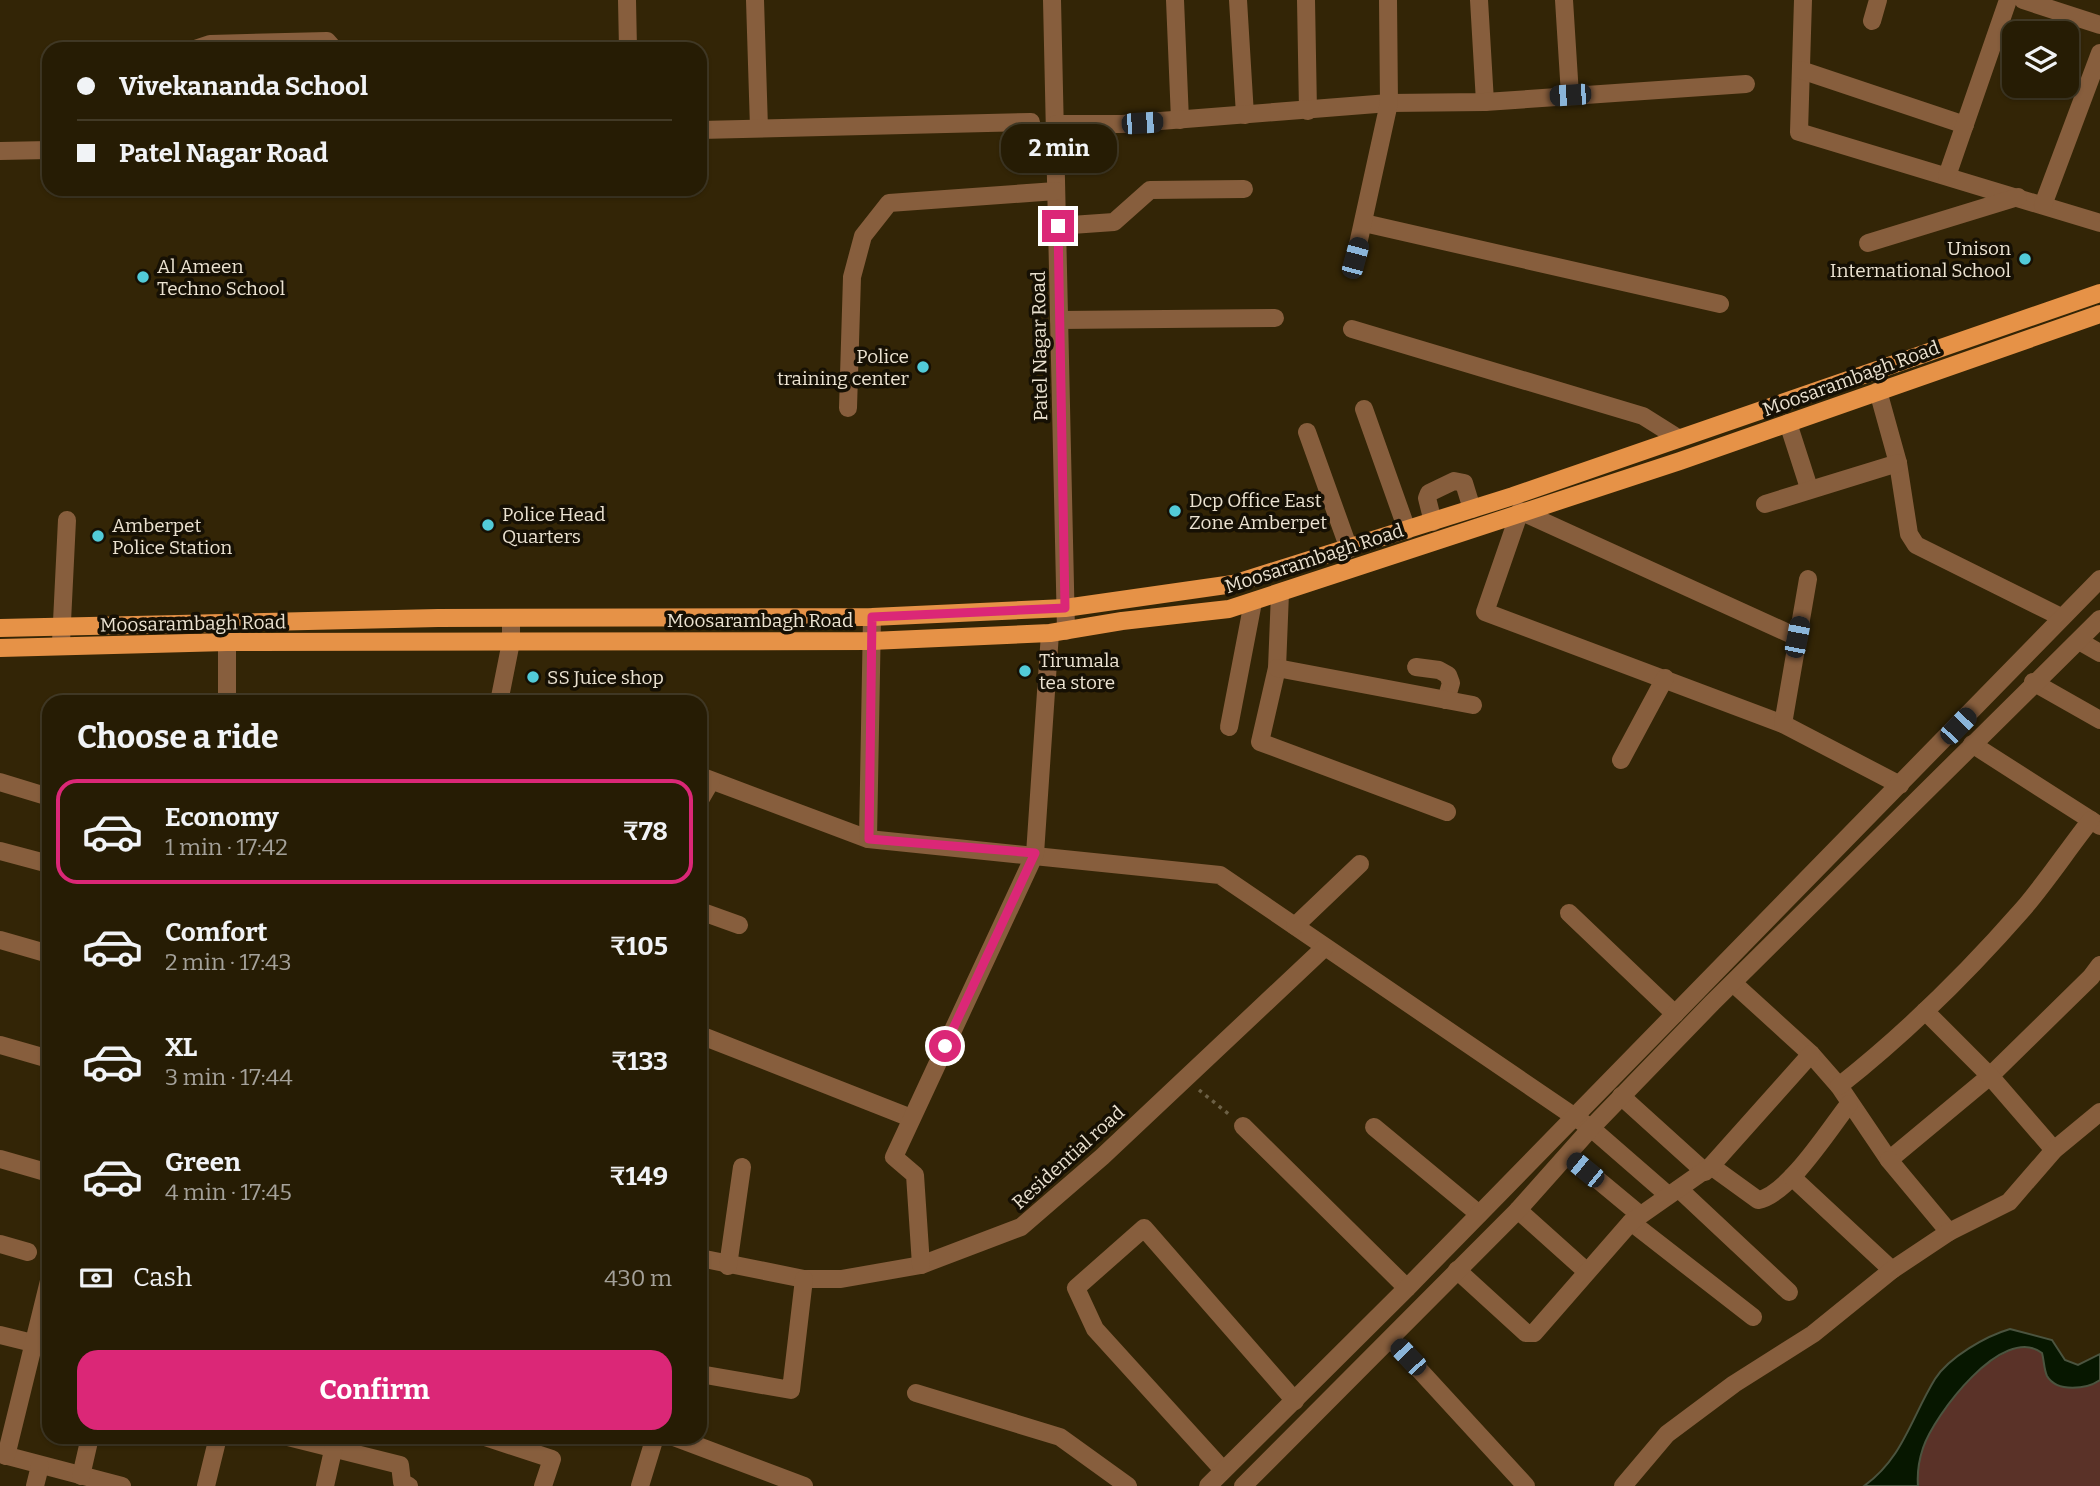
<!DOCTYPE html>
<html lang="en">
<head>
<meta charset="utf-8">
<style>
	:root { --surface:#261c04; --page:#2e250e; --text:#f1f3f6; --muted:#a4a19a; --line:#423a26; --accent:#db2777 }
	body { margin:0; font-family:Bitter,serif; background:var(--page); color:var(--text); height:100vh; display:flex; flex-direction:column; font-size:26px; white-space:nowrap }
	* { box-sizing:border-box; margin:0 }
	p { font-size:23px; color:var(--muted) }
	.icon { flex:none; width:38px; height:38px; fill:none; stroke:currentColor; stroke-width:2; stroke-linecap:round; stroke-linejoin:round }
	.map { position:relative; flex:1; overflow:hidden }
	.details { position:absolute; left:42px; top:695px; width:665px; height:749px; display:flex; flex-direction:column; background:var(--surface); border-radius:21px; box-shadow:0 2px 5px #0004,0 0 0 2px var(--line) }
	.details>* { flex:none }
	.top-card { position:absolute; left:42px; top:42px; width:665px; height:154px; border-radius:21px; box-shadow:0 2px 5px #0004,0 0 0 2px var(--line); display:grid; align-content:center; height:154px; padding:0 35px; background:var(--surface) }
	.tools { position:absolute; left:2002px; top:21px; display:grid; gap:14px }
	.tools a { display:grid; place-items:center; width:77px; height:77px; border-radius:14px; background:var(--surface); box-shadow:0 2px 5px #0004,0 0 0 2px var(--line); font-size:35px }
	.end { position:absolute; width:32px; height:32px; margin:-16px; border:9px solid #db2777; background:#fff; box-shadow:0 0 0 4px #fff }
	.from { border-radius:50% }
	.bubble { position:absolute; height:49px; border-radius:21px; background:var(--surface); box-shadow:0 2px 5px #0004,0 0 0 2px var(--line); font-size:23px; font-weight:700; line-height:49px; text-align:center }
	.car { position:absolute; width:21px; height:42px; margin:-21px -10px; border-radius:9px; box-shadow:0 0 5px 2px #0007; background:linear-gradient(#222 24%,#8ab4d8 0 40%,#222 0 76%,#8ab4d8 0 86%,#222 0) }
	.top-card b { display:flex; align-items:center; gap:24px; height:66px; font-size:26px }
	.top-card b+b { border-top:2px solid var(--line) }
	.top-card i { width:18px; height:18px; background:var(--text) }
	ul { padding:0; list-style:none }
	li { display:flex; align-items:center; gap:21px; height:105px; margin:0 14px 10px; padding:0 21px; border:4px solid transparent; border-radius:21px }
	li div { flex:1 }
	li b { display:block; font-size:26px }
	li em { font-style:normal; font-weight:700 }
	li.active { border-color:var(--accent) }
	li>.icon { width:63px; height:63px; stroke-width:1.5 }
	h2 { padding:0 35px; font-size:32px; line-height:84px }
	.pay { display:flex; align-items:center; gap:18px; height:77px; padding:0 35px; font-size:26px }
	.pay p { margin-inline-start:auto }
	.primary-button { display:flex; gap:14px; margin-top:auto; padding:14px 35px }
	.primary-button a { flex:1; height:80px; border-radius:21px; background:var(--accent); color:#fff; font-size:28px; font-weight:700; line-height:80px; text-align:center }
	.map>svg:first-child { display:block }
	.green { fill:#5a3228 }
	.water { fill:#071700; stroke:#4b543f; stroke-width:2 }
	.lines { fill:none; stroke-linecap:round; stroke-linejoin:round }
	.path { stroke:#6c6045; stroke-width:3.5; stroke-dasharray:3.5 5; stroke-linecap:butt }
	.minor { stroke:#875e3d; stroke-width:18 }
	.major { stroke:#e69247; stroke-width:18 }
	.route { stroke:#db2777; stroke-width:9 }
	.poi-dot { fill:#52cbd8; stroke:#161004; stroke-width:2.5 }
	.labels { text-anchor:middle; stroke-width:7; stroke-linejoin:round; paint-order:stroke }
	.poi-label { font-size:19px; fill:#ebe2d1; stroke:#161004; text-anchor:start }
	.street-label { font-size:19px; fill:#ebe2d1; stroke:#161004 }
</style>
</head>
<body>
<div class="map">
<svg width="2100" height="1486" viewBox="0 0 2100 1486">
	<rect width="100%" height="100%" fill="#332506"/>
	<path class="green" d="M2020,1346L2035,1348L2042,1353L2047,1376L2093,1385L2100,1380V1486H1918C1914,1428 1969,1366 2020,1346Z"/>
	<path class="water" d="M2010,1329L2052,1340L2065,1360L2078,1365L2100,1354V1380C2087,1389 2057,1393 2047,1376C2044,1370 2044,1360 2042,1353C2003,1323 1934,1415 1923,1448C1919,1460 1917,1474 1918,1486H1864C1903,1458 1911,1418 1935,1379C1949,1357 1986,1336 2010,1329Z"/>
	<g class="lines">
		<polyline class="path" points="1199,1090 1231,1116"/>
		<g class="minor">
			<polyline points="627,0 628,49"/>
			<polyline points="755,0 759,128"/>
			<polyline points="1052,0 1066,631"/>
			<polyline points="1175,0 1180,120"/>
			<polyline points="1238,0 1245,115"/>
			<polyline points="1306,0 1308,111"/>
			<polyline points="1479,0 1485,102"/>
			<polyline points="1564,0 1570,95"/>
			<polyline points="1803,0 1799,132 2100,223"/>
			<polyline points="2023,0 2100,25"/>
			<polyline points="1872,21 1878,0"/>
			<polyline points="195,49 210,44 327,41 334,49"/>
			<polyline points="1801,70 1965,125"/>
			<polyline points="1056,124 1122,124 1389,103 1485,102 1746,84"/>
			<polyline points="700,130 1031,122"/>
			<polyline points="0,151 49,150"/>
			<polyline points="1947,176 2008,0"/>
			<polyline points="2043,205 2100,53"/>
			<polyline points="1364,223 1720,304"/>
			<polyline points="1057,226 1114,222 1150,190 1244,189"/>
			<polyline points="1868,243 2018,197"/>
			<polyline points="1355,258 1389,103 1388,0"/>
			<polyline points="1059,320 1275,318"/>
			<polyline points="1352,329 1643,416 1678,438"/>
			<polyline points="1878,391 1898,463 1909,534 1916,545 2061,617"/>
			<polyline points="848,408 852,277 863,236 889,203 1056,191"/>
			<polyline points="1364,409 1407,530"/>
			<polyline points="1788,423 1809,488"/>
			<polyline points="1307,432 1349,549"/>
			<polyline points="1765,504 1898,463"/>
			<polyline points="1433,522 1427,498 1429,493 1454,481 1464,483 1472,509"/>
			<polyline points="1280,593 1277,668 1260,742 1447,812"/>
			<polyline points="1797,637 1520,511 1485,612 1783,724 1900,785"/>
			<polyline points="2079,641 2100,653"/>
			<polyline points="61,642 67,520"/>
			<polyline points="227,642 227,702"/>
			<polyline points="1416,667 1439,670 1448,675 1451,683 1446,700"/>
			<polyline points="1277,668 1473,705"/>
			<polyline points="2033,682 2100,720"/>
			<polyline points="499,702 511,642 511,618"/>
			<polyline points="1783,724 1808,579"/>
			<polyline points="1229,727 1253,602"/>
			<polyline points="1972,744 2100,826"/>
			<polyline points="1621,760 1665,678"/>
			<polyline points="700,776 868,839 1220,875 1591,1128 1668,1195"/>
			<polyline points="0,782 49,797"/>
			<polyline points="700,800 711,781"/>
			<polyline points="868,839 872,617"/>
			<polyline points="0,851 49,864"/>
			<polyline points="700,911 739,925"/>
			<polyline points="1569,913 1675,1014"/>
			<polyline points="1295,926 1360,864"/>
			<polyline points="0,940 49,954"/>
			<polyline points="1733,983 1811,1054 1839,1086 1889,1160 1990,1076 2091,977 2100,965"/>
			<polyline points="1925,1011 1990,1076 2054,1150"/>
			<polyline points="700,1035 911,1118"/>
			<polyline points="0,1045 49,1059"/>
			<path d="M1839,1086C1905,1034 1967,973 2023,909C2047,881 2068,849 2091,820"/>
			<polyline points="1621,1096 1705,1172"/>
			<polyline points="1243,1126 1407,1288"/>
			<polyline points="1374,1127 1479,1214"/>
			<polyline points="1568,1155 1639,1214"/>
			<polyline points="0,1159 49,1173"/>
			<polyline points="1889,1160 1949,1232"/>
			<path d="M1711,1166L1758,1200C1788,1195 1830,1128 1849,1104"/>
			<polyline points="1792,1177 1892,1270"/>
			<polyline points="1679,1189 1789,1292"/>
			<polyline points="1518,1210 1586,1271"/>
			<polyline points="1631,1222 1753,1317"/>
			<polyline points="0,1244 28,1252"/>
			<polyline points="700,1258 804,1279 841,1279 921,1265 1021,1227 1102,1157 1324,948"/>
			<polyline points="921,1265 915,1175 894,1157 1035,854 1050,633"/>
			<polyline points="728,1266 742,1167"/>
			<polyline points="1457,1270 1526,1333 1534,1333 1631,1222 1711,1166 1811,1054"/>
			<polyline points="0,1335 49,1347"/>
			<polyline points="1391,1339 1526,1486"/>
			<polyline points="700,1374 791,1390 804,1279"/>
			<polyline points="916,1393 1060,1437 1128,1486"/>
			<polyline points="288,1437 400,1465 402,1482 409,1486"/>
			<polyline points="485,1437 552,1459 543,1486"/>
			<polyline points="674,1437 804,1486"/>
			<polyline points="0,1454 122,1486"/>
			<polyline points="6,1456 49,1281"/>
			<polyline points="1223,1470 1095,1329 1076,1288 1144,1228 1295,1401"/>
			<polyline points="81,1476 90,1437"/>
			<polyline points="35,1486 40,1466"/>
			<polyline points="206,1486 218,1437"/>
			<polyline points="325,1486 336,1437"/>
			<polyline points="640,1486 655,1437"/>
			<polyline points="1208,1486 1407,1288 2100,579"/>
			<polyline points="1243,1486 1518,1210 1591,1128 1712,1003 2100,619"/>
			<polyline points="1623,1486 1667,1434 1734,1384 1813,1334 1892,1270 1949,1232 2009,1202 2054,1150 2100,1112"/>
		</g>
		<g class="major">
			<polyline points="0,628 438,618 872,617 1065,608 1233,584 1513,496 2100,293"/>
			<polyline points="0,648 227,642 871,641 1050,633 1122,621 1229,609 1680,461 2100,314"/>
		</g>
	</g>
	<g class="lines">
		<polyline class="route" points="945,1046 1035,853 869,839 872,617 1065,608 1058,226"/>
	</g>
	<g class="poi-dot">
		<circle cx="2025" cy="259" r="7"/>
		<circle cx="143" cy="277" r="7"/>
		<circle cx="923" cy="367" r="7"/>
		<circle cx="1175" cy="511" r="7"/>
		<circle cx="488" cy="525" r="7"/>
		<circle cx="98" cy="536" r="7"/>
		<circle cx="1025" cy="671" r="7"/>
		<circle cx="533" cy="677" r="7"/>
	</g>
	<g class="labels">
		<g class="poi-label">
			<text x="2011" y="255" text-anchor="end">Unison<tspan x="2011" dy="22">International School</tspan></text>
			<text x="157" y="273">Al Ameen<tspan x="157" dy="22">Techno School</tspan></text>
			<text x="909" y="363" text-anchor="end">Police<tspan x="909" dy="22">training center</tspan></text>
			<text x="1189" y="507">Dcp Office East<tspan x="1189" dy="22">Zone Amberpet</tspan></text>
			<text x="502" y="521">Police Head<tspan x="502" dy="22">Quarters</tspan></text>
			<text x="112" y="532">Amberpet<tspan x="112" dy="22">Police Station</tspan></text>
			<text x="1039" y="667">Tirumala<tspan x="1039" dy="22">tea store</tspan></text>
			<text x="547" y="684">SS Juice shop</text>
		</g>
		<g class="street-label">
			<text transform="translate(1039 346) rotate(-91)" y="7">Patel Nagar Road</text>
			<text transform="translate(1851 378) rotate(-20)" y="7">Moosarambagh Road</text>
			<text transform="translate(1314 558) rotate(-18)" y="7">Moosarambagh Road</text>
			<text x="760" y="627">Moosarambagh Road</text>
			<text transform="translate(193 623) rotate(-1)" y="7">Moosarambagh Road</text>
			<text transform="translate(1068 1157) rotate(-42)" y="7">Residential road</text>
		</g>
	</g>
</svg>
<div class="tools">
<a><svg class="icon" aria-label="layers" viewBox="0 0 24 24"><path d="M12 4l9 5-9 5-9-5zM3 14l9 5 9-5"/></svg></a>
</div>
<i class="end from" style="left:945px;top:1046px"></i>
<i class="end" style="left:1058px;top:226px"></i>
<div class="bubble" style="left:1001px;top:124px;width:116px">2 min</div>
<i class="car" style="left:1570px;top:95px;rotate:266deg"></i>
<i class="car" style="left:1142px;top:123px;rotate:86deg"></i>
<i class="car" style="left:1355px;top:258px;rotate:15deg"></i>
<i class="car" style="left:1797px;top:637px;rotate:11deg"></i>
<i class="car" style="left:1958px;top:726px;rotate:44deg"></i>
<i class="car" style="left:1585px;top:1170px;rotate:309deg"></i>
<i class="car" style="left:1408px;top:1357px;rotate:317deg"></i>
<div class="top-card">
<b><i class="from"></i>Vivekananda School</b>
<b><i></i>Patel Nagar Road</b>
</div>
<section class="details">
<h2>Choose a ride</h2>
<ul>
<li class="active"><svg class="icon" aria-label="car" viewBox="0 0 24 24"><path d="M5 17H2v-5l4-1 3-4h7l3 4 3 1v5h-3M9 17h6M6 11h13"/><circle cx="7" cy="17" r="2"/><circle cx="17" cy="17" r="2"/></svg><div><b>Economy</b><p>1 min · 17:42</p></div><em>₹78</em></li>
<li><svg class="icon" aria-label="car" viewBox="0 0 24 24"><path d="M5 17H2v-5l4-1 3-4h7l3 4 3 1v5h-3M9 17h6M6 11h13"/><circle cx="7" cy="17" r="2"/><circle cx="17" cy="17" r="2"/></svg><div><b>Comfort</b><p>2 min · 17:43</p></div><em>₹105</em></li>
<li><svg class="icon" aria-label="car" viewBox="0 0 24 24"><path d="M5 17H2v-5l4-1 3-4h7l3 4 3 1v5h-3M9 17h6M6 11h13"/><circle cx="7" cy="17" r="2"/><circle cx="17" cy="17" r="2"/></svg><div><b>XL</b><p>3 min · 17:44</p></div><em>₹133</em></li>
<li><svg class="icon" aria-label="car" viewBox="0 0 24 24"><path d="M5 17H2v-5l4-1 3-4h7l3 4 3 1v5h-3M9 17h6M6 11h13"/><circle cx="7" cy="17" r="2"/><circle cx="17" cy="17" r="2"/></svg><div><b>Green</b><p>4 min · 17:45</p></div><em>₹149</em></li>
</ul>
<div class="pay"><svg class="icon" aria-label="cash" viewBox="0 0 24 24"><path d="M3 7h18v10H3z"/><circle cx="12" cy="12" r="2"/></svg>Cash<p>430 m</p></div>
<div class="primary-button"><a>Confirm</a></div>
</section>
</div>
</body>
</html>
